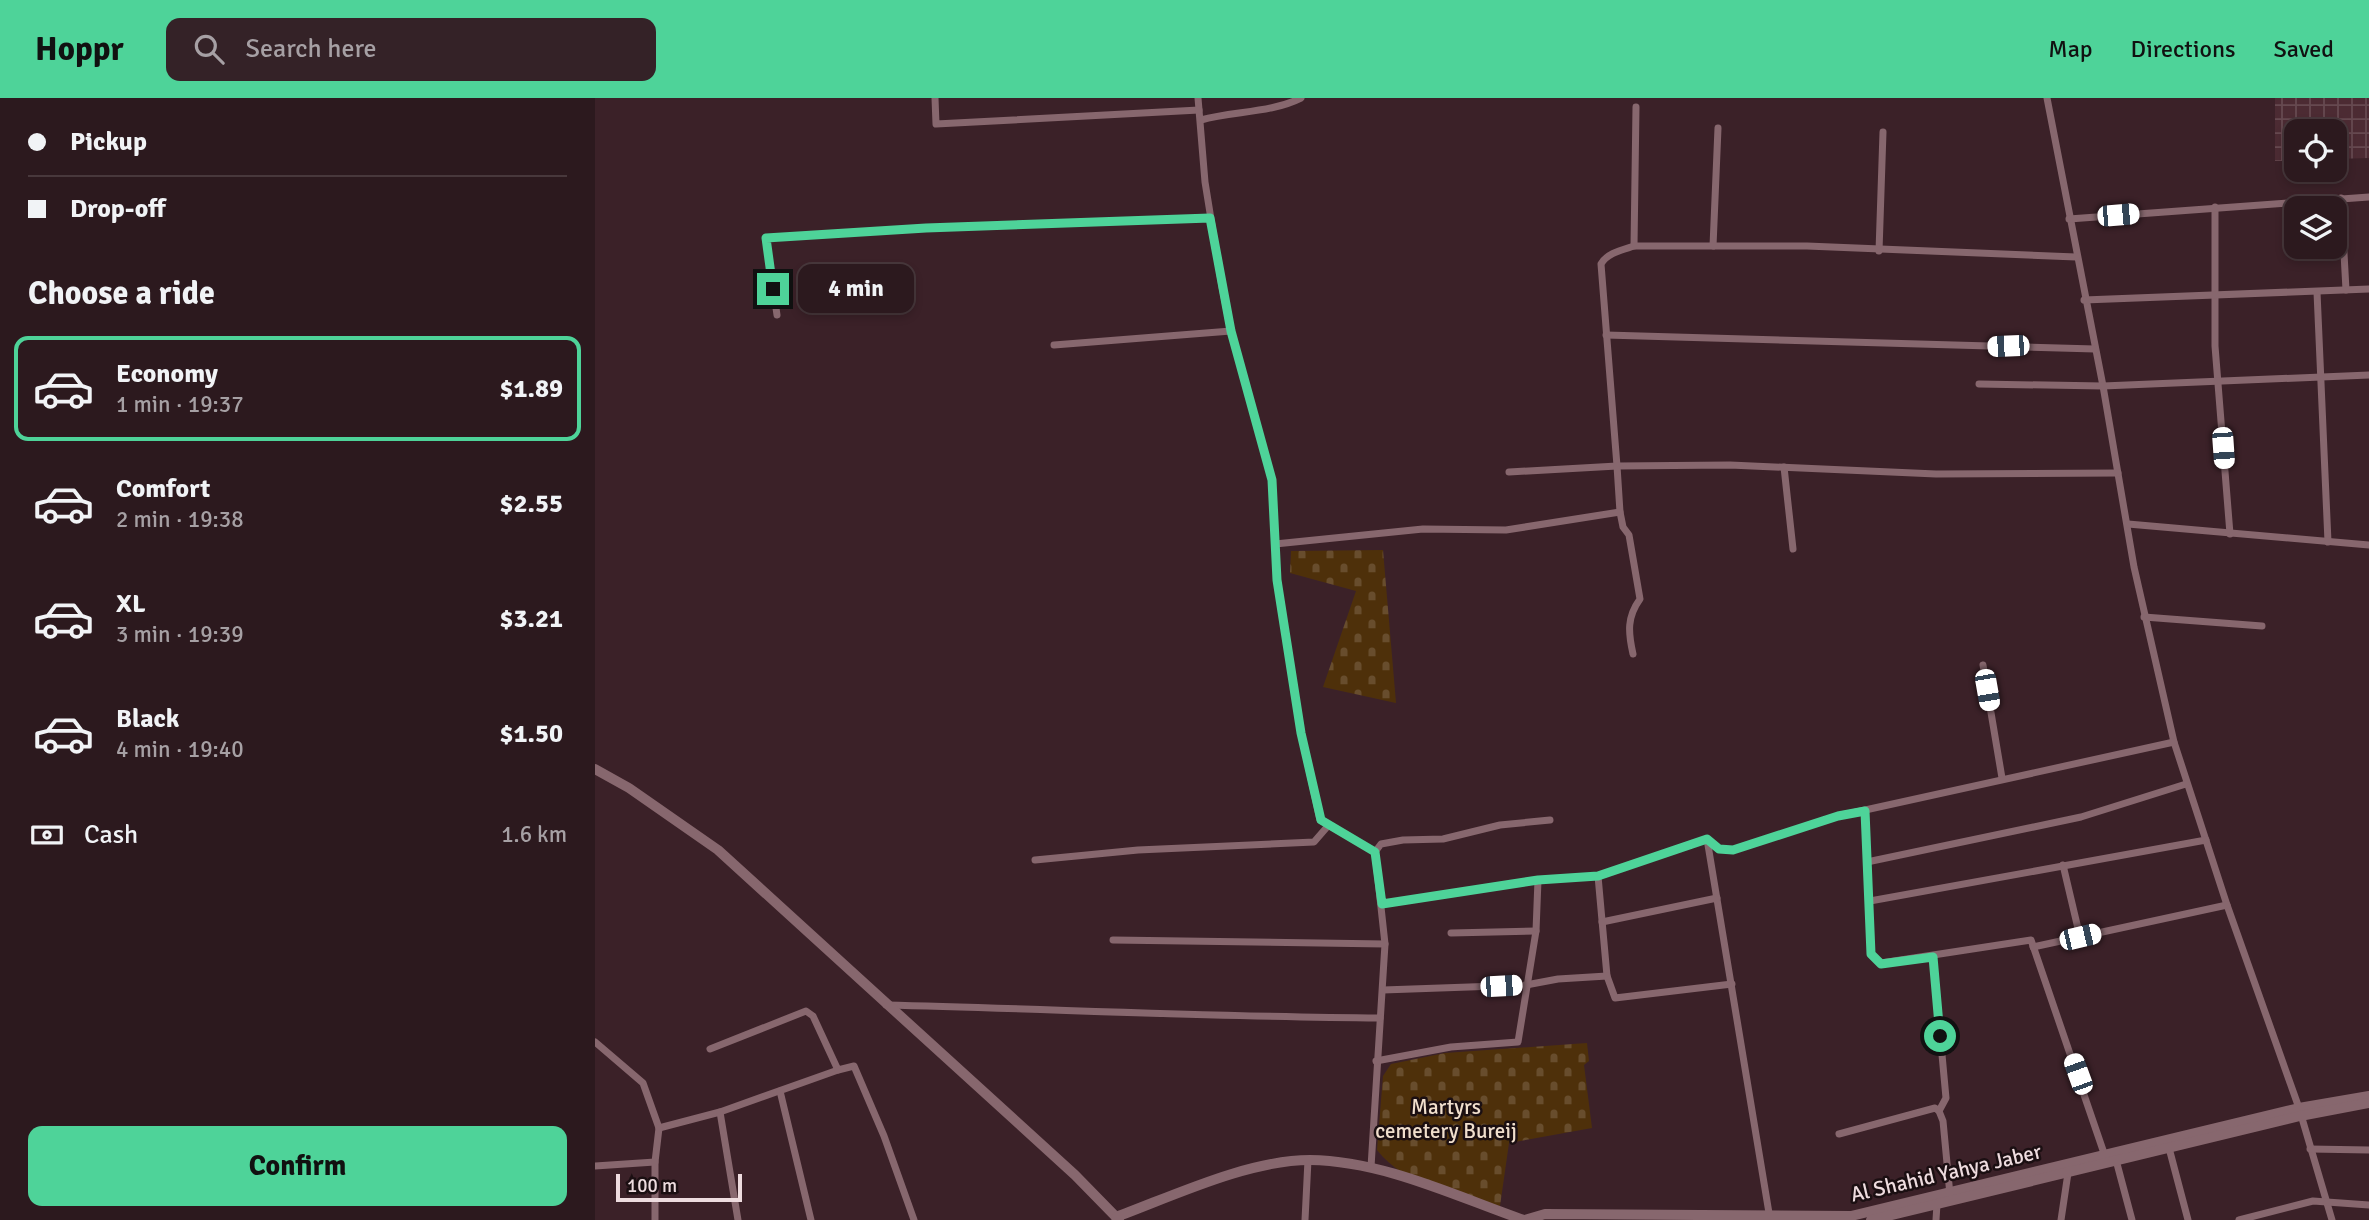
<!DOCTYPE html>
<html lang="en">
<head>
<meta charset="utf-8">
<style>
	:root { --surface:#2c191e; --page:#342227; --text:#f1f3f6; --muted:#a6a0a4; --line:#48383c; --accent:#4ed399 }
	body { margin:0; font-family:Signika,sans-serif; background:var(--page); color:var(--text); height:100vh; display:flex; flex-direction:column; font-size:26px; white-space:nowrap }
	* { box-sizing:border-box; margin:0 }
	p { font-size:23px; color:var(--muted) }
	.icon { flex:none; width:38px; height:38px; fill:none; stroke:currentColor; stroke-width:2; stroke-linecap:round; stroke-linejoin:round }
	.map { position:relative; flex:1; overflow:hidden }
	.drawer { display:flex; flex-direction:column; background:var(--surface); width:595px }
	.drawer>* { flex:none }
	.guide { display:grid; align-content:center; height:154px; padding:0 28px; background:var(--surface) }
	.buttons { position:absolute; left:1689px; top:21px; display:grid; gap:14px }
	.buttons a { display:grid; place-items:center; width:63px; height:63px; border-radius:14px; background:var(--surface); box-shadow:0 4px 10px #0003,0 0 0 2px var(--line); font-size:35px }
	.scale { position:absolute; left:21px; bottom:18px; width:126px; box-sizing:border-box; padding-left:7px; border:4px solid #eedcdf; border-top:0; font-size:19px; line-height:24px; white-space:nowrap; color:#eedcdf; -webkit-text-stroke:5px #1b0f12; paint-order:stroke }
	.end { position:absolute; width:32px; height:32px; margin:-16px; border:9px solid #4ed399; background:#111; box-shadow:0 0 0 4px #111 }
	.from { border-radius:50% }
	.bubble { position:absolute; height:49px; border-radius:14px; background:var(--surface); box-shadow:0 4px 10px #0003,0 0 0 2px var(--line); font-size:23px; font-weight:700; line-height:49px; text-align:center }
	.car { position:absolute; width:21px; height:42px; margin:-21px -10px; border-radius:9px; box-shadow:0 0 5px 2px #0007; background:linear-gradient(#fff 24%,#345 0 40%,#fff 0 76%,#345 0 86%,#fff 0) }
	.guide b { display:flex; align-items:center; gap:24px; height:66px; font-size:26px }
	.guide b+b { border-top:2px solid var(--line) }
	.guide i { width:18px; height:18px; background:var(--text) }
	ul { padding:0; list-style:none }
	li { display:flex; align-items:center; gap:21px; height:105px; margin:0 14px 10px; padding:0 14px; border:4px solid transparent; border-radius:14px }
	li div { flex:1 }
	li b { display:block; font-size:26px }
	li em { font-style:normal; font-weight:700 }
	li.active { border-color:var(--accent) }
	li>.icon { width:63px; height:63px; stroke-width:1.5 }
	h2 { padding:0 28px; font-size:32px; line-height:84px }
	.pay { display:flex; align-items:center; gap:18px; height:77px; padding:0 28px; font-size:26px }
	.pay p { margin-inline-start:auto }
	.cta { display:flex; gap:14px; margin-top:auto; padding:14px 28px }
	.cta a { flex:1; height:80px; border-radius:14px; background:var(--accent); color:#111; font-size:28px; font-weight:700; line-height:80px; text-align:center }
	header { display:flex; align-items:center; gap:42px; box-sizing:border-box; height:98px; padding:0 35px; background:var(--accent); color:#111 }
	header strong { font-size:33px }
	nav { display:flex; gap:38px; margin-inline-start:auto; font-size:24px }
	.search { width:490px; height:63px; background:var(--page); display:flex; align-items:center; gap:18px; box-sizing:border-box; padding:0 24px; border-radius:14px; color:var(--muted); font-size:26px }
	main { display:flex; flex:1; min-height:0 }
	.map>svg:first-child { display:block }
	.industrial { fill:url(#industrial-grid) }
	.cemetery { fill:url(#cemetery-stones) }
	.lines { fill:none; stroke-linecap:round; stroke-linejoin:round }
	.minor { stroke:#87676e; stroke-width:7 }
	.tertiary { stroke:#87676e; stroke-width:10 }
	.route { stroke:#4ed399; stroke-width:9 }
	.labels { text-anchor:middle; stroke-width:5; stroke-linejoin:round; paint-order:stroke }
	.park-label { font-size:21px; fill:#f1dfcd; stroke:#1b0f12 }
	.street-label { font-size:21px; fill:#eedcdf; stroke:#1b0f12 }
</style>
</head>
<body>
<header>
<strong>Hoppr</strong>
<div class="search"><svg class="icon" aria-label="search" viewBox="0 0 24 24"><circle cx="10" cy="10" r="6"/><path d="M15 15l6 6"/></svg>Search here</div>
<nav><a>Map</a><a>Directions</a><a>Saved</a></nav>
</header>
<main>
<section class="drawer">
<div class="guide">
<b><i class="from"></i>Pickup</b>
<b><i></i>Drop-off</b>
</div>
<h2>Choose a ride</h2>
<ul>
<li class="active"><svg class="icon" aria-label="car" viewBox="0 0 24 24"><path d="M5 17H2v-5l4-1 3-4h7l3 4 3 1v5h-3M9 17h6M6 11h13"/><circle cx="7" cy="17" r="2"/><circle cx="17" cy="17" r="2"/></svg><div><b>Economy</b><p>1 min · 19:37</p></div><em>$1.89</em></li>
<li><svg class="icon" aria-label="car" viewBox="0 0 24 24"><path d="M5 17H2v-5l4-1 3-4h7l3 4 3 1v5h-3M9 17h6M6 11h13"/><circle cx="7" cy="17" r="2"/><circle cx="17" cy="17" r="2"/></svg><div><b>Comfort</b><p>2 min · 19:38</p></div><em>$2.55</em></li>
<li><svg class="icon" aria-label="car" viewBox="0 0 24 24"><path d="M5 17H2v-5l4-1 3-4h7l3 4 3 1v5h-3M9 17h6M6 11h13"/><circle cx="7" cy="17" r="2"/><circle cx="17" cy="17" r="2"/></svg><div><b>XL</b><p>3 min · 19:39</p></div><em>$3.21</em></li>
<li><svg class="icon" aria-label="car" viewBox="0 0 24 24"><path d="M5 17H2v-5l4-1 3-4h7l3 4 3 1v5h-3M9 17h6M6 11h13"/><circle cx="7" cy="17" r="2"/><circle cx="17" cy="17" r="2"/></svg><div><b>Black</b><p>4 min · 19:40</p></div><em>$1.50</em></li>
</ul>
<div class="pay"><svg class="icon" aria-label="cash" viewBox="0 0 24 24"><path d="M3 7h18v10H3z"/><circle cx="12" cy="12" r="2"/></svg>Cash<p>1.6 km</p></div>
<div class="cta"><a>Confirm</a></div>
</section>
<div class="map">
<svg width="1774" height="1122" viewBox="0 0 1774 1122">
	<defs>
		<pattern id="industrial-grid" width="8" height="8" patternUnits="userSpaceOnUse" patternTransform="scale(1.75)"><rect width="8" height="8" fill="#4c2b33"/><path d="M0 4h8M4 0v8" fill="none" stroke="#664950"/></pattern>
		<pattern id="cemetery-stones" width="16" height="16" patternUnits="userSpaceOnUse" patternTransform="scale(1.75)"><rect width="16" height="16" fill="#4e300a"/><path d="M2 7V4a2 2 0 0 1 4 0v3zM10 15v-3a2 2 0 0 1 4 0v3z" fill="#684d2d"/></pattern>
	</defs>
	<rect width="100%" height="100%" fill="#3b2128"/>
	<polygon class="industrial" points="1680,0 1774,0 1774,60 1740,61 1740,33 1701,33 1701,63 1680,63"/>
	<g class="cemetery">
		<polygon points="788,452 801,605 728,589 761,493 695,475 696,453"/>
		<path d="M992,945L994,963L989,967L997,1030L914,1045L905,1108C864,1098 810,1088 782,1052L788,978L796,966L850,955Z"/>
	</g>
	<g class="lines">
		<g class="minor">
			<polyline points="340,0 341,26 604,12"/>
			<polyline points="603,0 610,84 627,189 636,233 677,382 682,482 706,635 725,722 780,754 790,846 776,1069"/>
			<polyline points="1452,0 1508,288 1539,469 1579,644 1632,807 1704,1010 1737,1122"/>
			<path d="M606,22C639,13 676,15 706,0"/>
			<polyline points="1746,100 1751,192"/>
			<polyline points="1620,109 1620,248 1635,436"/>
			<polyline points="1474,121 1774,99"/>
			<polyline points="1039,148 1041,9"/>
			<polyline points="1118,148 1123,30"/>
			<polyline points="1284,153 1288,34"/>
			<polyline points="1722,194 1733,444"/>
			<polyline points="1489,202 1774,191"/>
			<polyline points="182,217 171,140 331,130 615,120"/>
			<polyline points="1011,237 1500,251"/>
			<polyline points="459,247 636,233"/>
			<polyline points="1384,286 1508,288 1774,277"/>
			<polyline points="1189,369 1198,451"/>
			<path d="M914,374L1022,368L1006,166C1012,155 1027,152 1039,148H1212L1481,159"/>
			<path d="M1025,414L1028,429L1034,437L1045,501C1032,519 1033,534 1038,556"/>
			<polyline points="1533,426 1774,447"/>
			<polyline points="680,446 828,431 911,432 1025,414 1022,368 1135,367 1341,376 1523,375"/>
			<polyline points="1549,519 1667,528"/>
			<polyline points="1388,567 1407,680"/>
			<polyline points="1270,713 1276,856 1286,865 1436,842 1511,1061"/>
			<polyline points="1112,741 1175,1121"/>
			<polyline points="780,754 786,746 808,742 848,741 905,727 955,722"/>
			<polyline points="440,762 543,752 719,744 732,729"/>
			<polyline points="1272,764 1486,719 1591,686"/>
			<polyline points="1468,767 1485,839"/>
			<polyline points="1003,778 1012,878 1020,900 1137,886"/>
			<polyline points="1275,803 1611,742"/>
			<polyline points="787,806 943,782 1003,778 1112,741 1124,751 1138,752 1243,718 1579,644"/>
			<polyline points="1007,824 1122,800"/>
			<polyline points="856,835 941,833"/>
			<polyline points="518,842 790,846"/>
			<polyline points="1438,849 1632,807"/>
			<polyline points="1338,859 1351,1000 1344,1013"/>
			<polyline points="788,892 931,887 963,881 1012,878"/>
			<path d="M291,907C456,911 620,919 785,920"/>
			<polyline points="0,944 48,985 64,1030 125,1014 243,972"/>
			<polyline points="115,951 211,913 218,918 243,972 259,968 289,1038 319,1122"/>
			<polyline points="781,963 856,949 923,944 941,833 943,782"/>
			<polyline points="185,993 216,1122"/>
			<polyline points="125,1014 143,1122"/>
			<polyline points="1244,1036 1340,1010 1344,1013 1348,1023 1355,1097"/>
			<polyline points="1574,1050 1593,1122"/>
			<polyline points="1715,1051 1774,1052"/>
			<polyline points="1521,1062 1537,1122"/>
			<polyline points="0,1068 60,1064"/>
			<polyline points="60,1122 60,1064 64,1030"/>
			<polyline points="710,1122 713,1062"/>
			<polyline points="1341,1122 1342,1106"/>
			<polyline points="1466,1122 1473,1075"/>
			<polyline points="1644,1122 1718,1103 1774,1107"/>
		</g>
		<g class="tertiary">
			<polyline points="0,671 34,690 123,752 480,1077 524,1122"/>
			<path d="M521,1119C578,1098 653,1062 715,1062C789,1063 860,1098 929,1122"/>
			<polyline points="930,1122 950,1116 1256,1118 1704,1010 1774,998"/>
			<polyline points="1276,1122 1705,1018 1774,1005"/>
		</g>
	</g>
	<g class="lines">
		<polyline class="route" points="178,191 171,140 331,130 615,120 636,233 677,382 682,482 706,635 726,722 780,754 787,806 943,782 1003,778 1112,741 1124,751 1138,752 1243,718 1270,713 1276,856 1286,866 1338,859 1345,938"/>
	</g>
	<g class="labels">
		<g class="park-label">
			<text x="851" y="1016">Martyrs<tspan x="851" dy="24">cemetery Bureij</tspan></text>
		</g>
		<g class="street-label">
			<text transform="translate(1351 1075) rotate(-13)" y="7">Al Shahid Yahya Jaber</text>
		</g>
	</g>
</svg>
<div class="buttons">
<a><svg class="icon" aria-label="locate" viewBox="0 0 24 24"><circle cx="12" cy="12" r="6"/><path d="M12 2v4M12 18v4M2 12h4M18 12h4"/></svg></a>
<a><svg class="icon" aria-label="layers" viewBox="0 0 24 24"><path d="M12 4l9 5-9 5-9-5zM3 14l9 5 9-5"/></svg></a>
</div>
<div class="scale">100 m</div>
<i class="end from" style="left:1345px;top:938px"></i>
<i class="end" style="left:178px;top:191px"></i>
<div class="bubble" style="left:203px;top:166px;width:116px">4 min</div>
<i class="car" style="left:1523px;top:117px;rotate:85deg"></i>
<i class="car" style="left:1413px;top:248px;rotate:268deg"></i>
<i class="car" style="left:1628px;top:350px;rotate:176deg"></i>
<i class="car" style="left:1392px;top:592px;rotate:170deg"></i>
<i class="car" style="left:1485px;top:839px;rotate:77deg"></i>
<i class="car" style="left:906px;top:888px;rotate:87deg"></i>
<i class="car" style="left:1483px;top:976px;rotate:340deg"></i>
</div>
</main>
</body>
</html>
